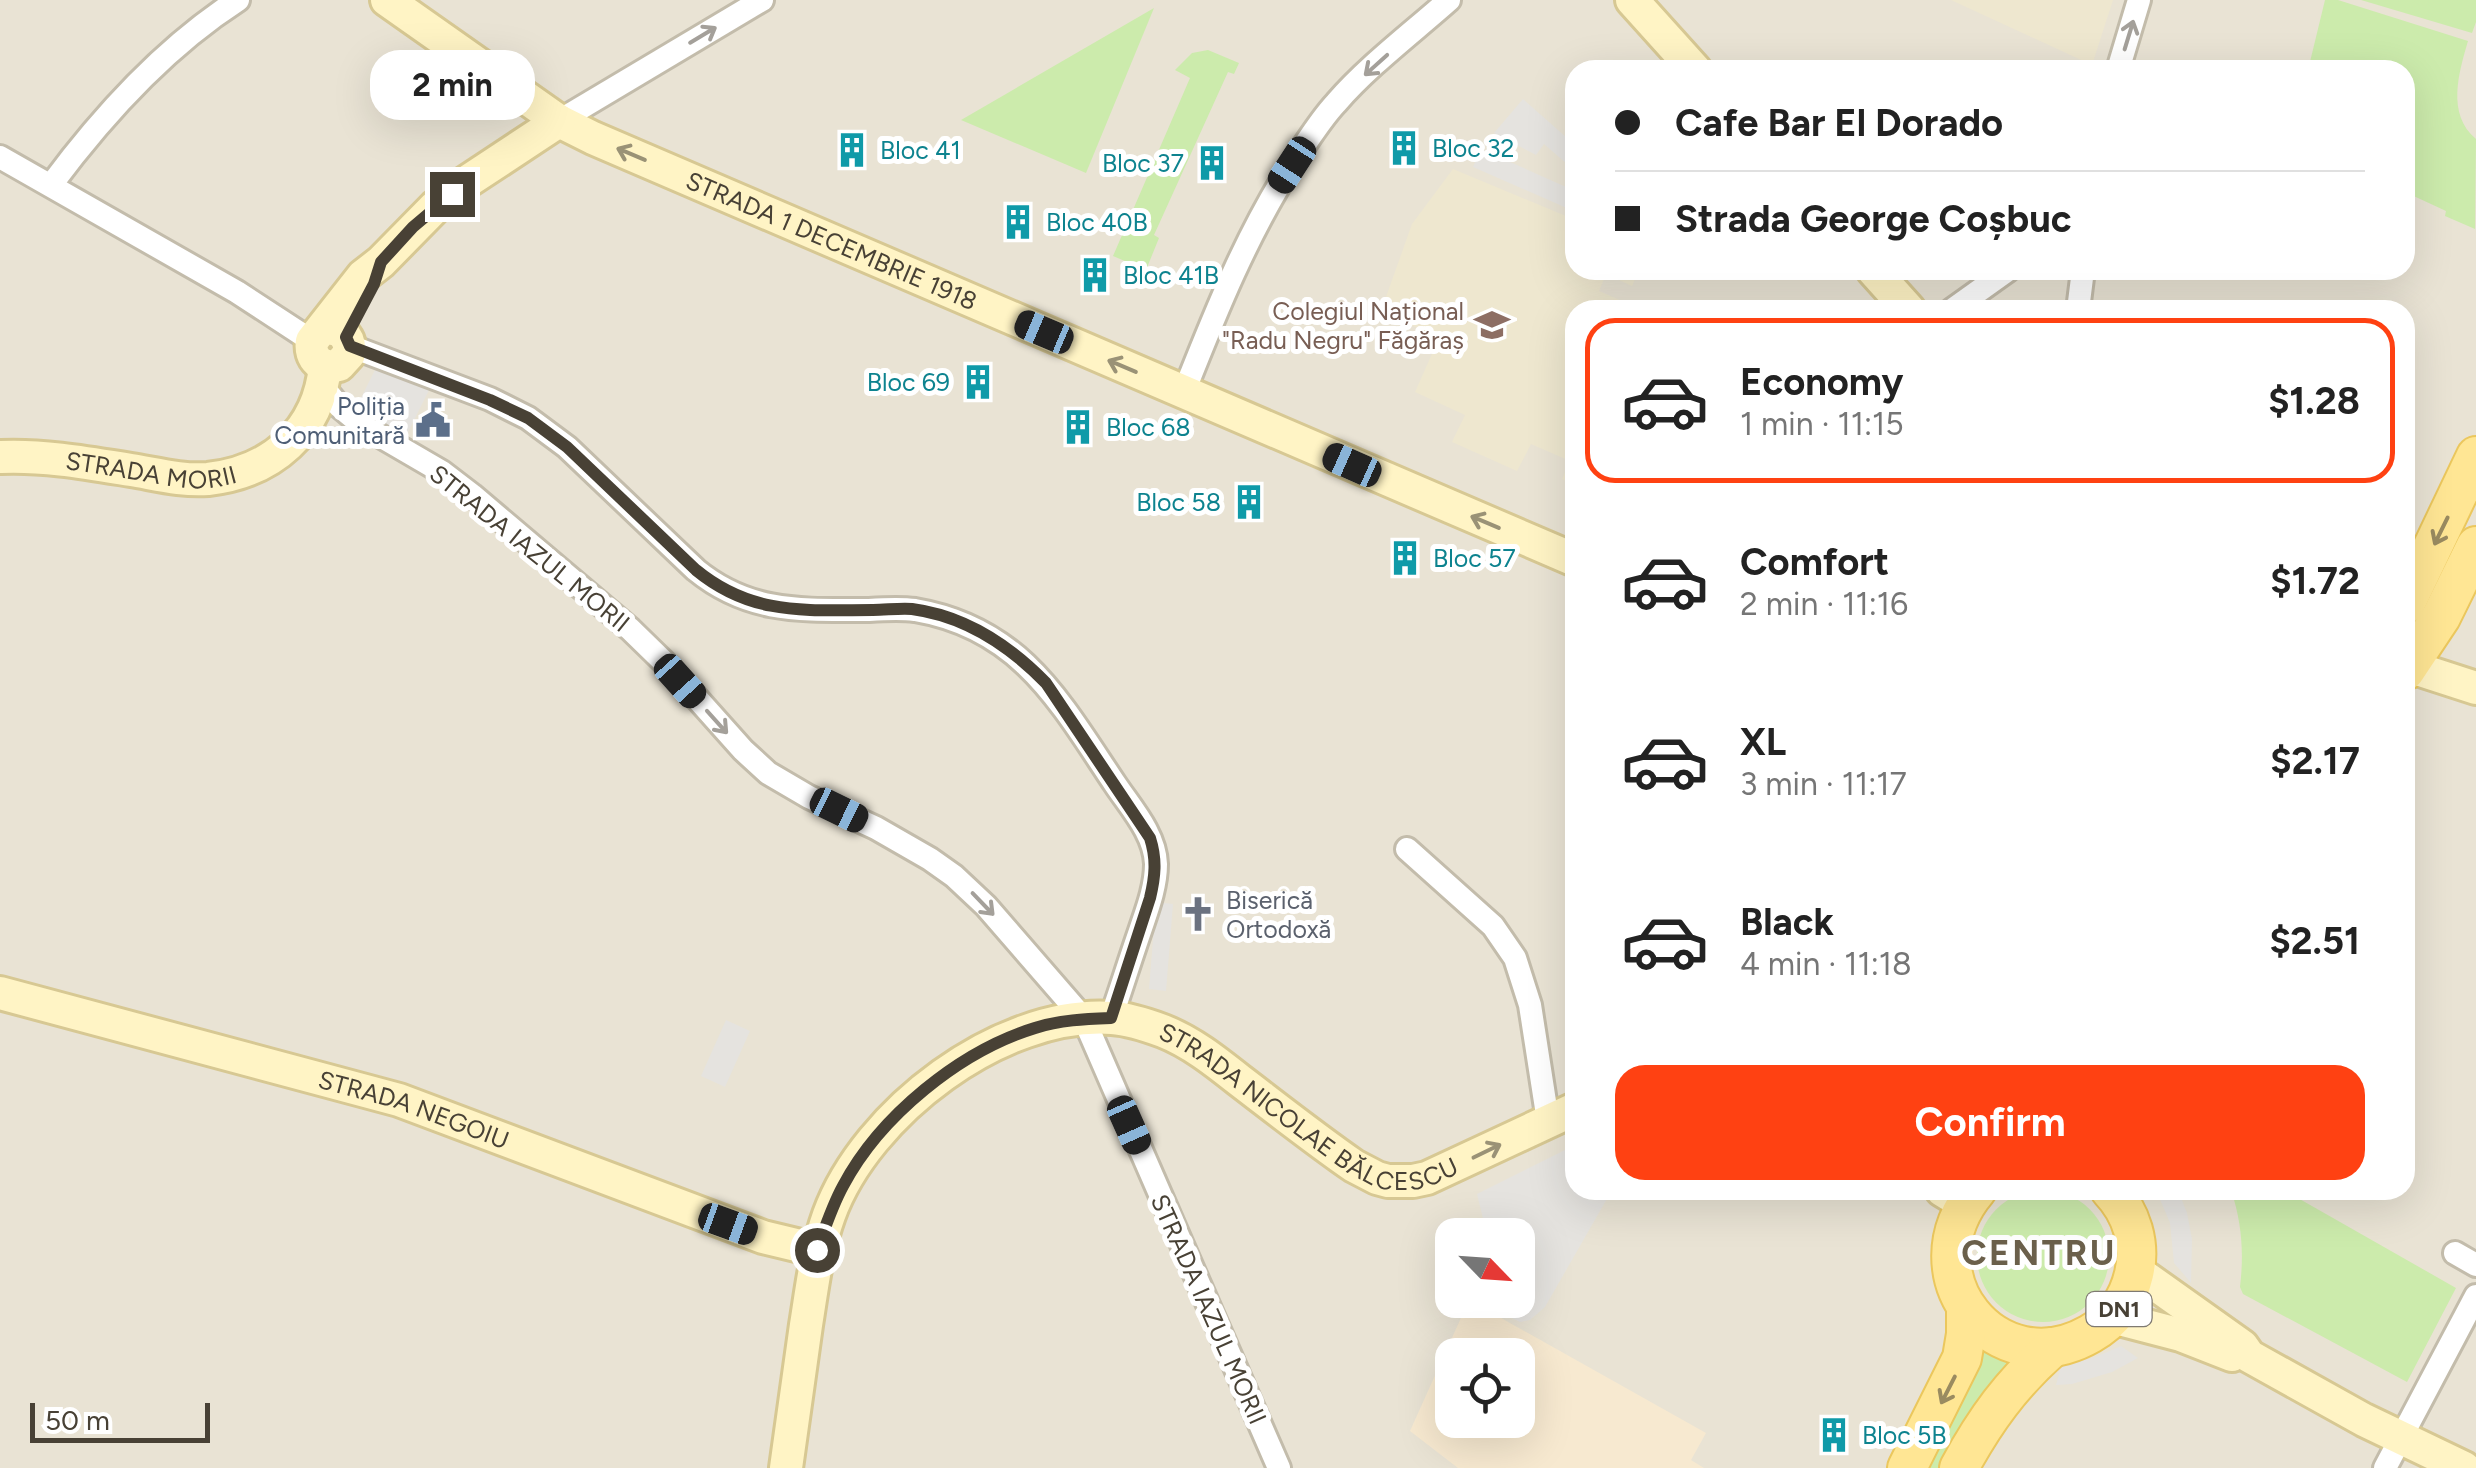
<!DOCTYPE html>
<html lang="en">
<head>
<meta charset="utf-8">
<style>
	:root { --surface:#fff; --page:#f2f2f2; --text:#222; --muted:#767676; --line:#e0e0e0; --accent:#ff4112 }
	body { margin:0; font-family:Figtree,sans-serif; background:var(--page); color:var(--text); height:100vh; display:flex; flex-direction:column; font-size:38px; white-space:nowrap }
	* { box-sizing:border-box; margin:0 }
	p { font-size:32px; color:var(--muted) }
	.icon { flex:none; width:55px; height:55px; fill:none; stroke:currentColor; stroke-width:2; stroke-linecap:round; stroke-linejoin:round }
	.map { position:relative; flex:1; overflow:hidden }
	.side { position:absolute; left:1565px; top:300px; width:850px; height:900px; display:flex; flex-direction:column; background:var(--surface); border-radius:30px; box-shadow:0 10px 40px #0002 }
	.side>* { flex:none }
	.guide { position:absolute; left:1565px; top:60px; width:850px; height:220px; border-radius:30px; box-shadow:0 10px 40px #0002; display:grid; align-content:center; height:220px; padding:0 50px; background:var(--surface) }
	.needle { width:65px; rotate:115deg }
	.controls { position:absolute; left:1435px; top:1218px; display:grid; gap:20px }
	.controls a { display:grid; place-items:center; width:100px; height:100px; border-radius:20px; background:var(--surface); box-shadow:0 10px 40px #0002; font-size:50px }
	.scale { position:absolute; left:30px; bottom:25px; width:180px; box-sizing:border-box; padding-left:10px; border:5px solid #484135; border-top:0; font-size:28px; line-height:35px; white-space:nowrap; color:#484135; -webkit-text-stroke:8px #fff; paint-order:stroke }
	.end { position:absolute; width:45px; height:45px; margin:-22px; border:12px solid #484135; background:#fff; box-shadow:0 0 0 5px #fff }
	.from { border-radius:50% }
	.bubble { position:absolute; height:70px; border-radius:30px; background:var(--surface); box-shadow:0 10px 40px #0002; font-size:32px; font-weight:700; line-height:70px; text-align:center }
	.car { position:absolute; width:30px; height:60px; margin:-30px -15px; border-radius:12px; box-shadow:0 0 8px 2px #0007; background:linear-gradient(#222 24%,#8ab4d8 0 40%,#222 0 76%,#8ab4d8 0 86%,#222 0) }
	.guide b { display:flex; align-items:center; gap:35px; height:95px; font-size:38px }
	.guide b+b { border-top:2px solid var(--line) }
	.guide i { width:25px; height:25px; background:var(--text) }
	ul { padding:18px 0 0; list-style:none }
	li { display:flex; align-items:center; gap:30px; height:165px; margin:0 20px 15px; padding:0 30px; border:5px solid transparent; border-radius:30px }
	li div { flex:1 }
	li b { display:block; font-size:38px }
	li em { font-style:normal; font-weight:700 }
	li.current { border-color:var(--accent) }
	li>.icon { width:90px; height:90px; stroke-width:1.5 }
	.primary-button { display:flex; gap:20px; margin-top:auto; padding:20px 50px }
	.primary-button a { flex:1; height:115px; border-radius:30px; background:var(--accent); color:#fff; font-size:40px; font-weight:700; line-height:115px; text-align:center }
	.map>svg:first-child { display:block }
	.residential { fill:#e9e3d4; fill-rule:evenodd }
	.commercial { fill:#f7e9d0; fill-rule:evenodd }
	.education { fill:#eee7cf }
	.green { fill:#ccebac }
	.parking { fill:#e5e3df }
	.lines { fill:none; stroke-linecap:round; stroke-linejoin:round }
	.street-casing { stroke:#c3bcab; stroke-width:28 }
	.secondary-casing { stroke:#d7c893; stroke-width:38 }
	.primary-casing { stroke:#ebc75d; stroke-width:42 }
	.street { stroke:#fff; stroke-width:22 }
	.secondary { stroke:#fff4c5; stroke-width:32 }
	.primary { stroke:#ffe694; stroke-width:38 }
	.oneway { stroke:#a4a09a }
	.oneway2 { stroke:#9a9276 }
	.oneway3 { stroke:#9a8b60 }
	.route { stroke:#484135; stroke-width:12 }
	.labels { text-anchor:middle; stroke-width:10; stroke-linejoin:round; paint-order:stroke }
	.shield { fill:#fff; stroke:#7f7a72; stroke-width:2.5 }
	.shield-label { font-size:22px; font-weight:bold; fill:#484135 }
	.culture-label { font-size:25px; fill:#0d838f; stroke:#fff; text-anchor:start }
	.street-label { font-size:25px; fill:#484135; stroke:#fff }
	.education-label { font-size:25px; fill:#785e54; stroke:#fff; text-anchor:end }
	.service-label { font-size:25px; fill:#4e5e75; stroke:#fff; text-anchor:end }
	.worship-label { font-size:25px; fill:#5b616d; stroke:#fff; text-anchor:start }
	.district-label { font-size:35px; font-weight:bold; letter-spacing:2.5px; fill:#6b604b; stroke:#fff }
</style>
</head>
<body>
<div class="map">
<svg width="2476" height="1468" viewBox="0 0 2476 1468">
	<rect width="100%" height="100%" fill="#f4f1e6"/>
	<path class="residential" d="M0,0H2476V1468H0ZM1575,70H2405V270H1575ZM1575,310H2405V1190H1575ZM1452,1235H1518V1300H1452ZM1452,1355H1518V1420H1452Z"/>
	<path class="commercial" d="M1469,1300L1706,1433L1691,1460L1704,1468H1458L1410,1431ZM1452,1355H1518V1420H1452Z"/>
	<g class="education">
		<polygon points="1951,0 2113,0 2092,65"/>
		<polygon points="1453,169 1573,219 1575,217 1575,270 1639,270 1632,286 1606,274 1599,291 1642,310 1575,310 1575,485 1562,479 1570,461 1531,444 1517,471 1452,442 1465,415 1415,392 1439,338 1381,311 1412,224"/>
	</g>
	<g class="green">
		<path d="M2325,0H2338L2468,41C2459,72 2446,114 2476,139L2475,229L2445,216L2446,211L2405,192V70H2308Z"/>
		<polygon points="2361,0 2476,0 2476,22 2472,33"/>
		<polygon points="1154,8 1086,173 961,120"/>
		<polygon points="1208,50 1239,63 1234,74 1228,72 1154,235 1159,238 1146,270 1113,256 1190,78 1175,70 1192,53"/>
		<circle cx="2043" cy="1256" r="66"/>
		<path d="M2231,1190H2284L2456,1288L2407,1382L2243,1294L2240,1287C2244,1253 2242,1223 2231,1190Z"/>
		<path d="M1985,1338L2019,1355L1983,1393L1943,1468H1926C1949,1426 1974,1385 1985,1338Z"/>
	</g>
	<g class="parking">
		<polygon points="1523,99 1575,145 1575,171 1544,144 1536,155 1494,133"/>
		<polygon points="1481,149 1575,191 1569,209 1473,167"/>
		<polygon points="381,358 435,378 405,438 356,408"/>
		<polygon points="1156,902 1173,904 1166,991 1149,989"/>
		<polygon points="726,1020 750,1031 725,1087 701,1076"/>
		<polygon points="1575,1145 1575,1190 1612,1190 1545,1307 1530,1320 1520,1322 1474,1300 1518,1300 1518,1235 1487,1235 1477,1194"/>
		<polygon points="2156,1190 2178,1190 2187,1213 2192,1239 2191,1283 2174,1263 2170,1223"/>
		<polygon points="2121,1346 2138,1358 2112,1372 2072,1384 2056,1385 2061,1366 2093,1358"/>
	</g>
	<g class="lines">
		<defs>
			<g id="street">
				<polyline points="2118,70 2139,0"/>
				<polyline points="559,121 762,0"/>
				<polyline points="0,157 237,292 312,341"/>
				<path d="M51,185C103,115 165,47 238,0"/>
				<polyline points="1952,310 2008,270"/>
				<polyline points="2078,310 2083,270"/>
				<path d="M350,346L490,399L528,418L567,447L696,570C750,614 803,610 869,610C884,609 900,608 915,610C1021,628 1060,702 1115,784C1131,808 1155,834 1156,864C1156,887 1147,910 1140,931C1130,960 1121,989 1111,1018"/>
				<polyline points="323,387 339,406 363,426 442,472 472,495 630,629 668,666 743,750 768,773 809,797 876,828 930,859 954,876 986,906 1084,1019 1279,1468"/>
				<path d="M1184,392C1216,311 1248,231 1296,158C1308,140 1321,119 1336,103C1368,66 1413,32 1449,0"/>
				<polyline points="1407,849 1493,926 1515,958 1530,1005 1548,1121"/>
				<polyline points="2455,1253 2476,1265"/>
				<polyline points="2385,1468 2476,1296"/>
			</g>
			<g id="secondary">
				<path id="s1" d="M387,0L559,121L593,138L1575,560"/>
				<polyline points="1632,0 1695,70"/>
				<polyline points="1873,270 1909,310"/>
				<path d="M322,330C339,325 351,336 349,354L339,365C322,370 309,359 312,341L363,276L381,262L435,207L468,181L559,121"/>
				<path id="s2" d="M0,457C44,455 88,463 131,470C156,474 182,481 208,479C272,472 319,431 325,366"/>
				<polyline points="2405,665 2476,688"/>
				<path id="s3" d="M0,993L399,1100L763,1237L817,1250"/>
				<polyline points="1942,1190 1965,1204"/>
				<polyline points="2135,1270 2242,1346 2249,1356 2364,1420 2464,1468"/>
				<polyline points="2112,1317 2181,1335 2232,1355"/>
				<path id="s4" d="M786,1468C793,1420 799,1373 806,1325C812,1288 816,1251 829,1215C866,1113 1001,1010 1112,1018C1129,1019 1147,1025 1163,1031C1191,1042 1215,1061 1239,1080C1277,1109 1315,1139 1354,1166L1377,1178L1388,1181H1413L1427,1178L1575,1109"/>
			</g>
			<g id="primary">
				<polyline points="2405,605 2476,456"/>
				<polyline points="2405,671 2441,617 2476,546"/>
				<path d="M1977,1190C1905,1275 1997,1387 2090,1334C2113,1321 2128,1300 2134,1274C2141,1244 2132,1213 2110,1190"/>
				<polyline points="1907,1468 1962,1358 1966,1334 1966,1307"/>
				<path d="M1959,1468C1985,1420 2011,1384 2053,1347"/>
			</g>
		</defs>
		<use href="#street" class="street-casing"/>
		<use href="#secondary" class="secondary-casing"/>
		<use href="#primary" class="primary-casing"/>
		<use href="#street" class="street"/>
		<use href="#secondary" class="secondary"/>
		<use href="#primary" class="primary"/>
	</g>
	<defs><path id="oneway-shaft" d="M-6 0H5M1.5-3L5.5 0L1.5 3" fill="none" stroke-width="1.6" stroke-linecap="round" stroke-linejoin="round" transform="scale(2.5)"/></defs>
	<g class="oneway">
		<use href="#oneway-shaft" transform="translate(703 35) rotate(-31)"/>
		<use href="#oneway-shaft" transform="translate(2129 35) rotate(-73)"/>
		<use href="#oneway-shaft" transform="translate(1376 65) rotate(138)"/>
		<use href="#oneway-shaft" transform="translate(717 722) rotate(48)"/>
		<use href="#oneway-shaft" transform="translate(983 904) rotate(46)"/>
	</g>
	<g class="oneway2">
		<use href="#oneway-shaft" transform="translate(631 154) rotate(-157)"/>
		<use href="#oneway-shaft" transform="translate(1122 366) rotate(-157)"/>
		<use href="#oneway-shaft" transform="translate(1485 522) rotate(-157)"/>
		<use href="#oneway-shaft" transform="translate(1487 1151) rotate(-26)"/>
	</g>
	<g class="oneway3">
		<use href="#oneway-shaft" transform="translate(2441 531) rotate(116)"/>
		<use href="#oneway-shaft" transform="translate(1948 1390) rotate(117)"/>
	</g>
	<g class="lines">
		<path class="route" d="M452,194L413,227L381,262L374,284L346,337L350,346L490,400L528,418L567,447L696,570C752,616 805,610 873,610C886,610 899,608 912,609C965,616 1010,646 1046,683L1150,838C1157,860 1155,877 1150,898L1111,1018C1085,1019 1060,1020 1035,1028C960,1051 880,1116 843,1186C832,1206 825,1228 817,1250"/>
	</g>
	<defs>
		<symbol id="building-bare" viewBox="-9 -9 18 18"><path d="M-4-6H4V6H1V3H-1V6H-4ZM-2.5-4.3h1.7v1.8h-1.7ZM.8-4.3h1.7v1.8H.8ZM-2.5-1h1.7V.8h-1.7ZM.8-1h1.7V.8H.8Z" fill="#0f9aa8" stroke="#fff" stroke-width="2.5" paint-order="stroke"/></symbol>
		<symbol id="school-bare" viewBox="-9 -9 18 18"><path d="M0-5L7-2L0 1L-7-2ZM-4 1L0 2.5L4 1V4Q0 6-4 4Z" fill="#8d6e63" stroke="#fff" stroke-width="2.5" paint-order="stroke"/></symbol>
		<symbol id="civic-bare" viewBox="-9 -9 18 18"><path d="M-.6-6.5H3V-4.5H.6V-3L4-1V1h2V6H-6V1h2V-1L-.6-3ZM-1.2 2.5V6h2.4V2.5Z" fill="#5c6f8a" stroke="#fff" stroke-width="2.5" paint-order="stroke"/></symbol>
		<symbol id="church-bare" viewBox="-9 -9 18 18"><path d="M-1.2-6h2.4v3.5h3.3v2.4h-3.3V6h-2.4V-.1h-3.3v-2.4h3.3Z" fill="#6b7280" stroke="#fff" stroke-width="2.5" paint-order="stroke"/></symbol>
	</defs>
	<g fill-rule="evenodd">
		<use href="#building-bare" x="1379" y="123" width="50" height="50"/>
		<use href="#building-bare" x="827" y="125" width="50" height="50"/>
		<use href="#building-bare" x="1187" y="138" width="50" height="50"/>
		<use href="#building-bare" x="993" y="197" width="50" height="50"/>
		<use href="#building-bare" x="1070" y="250" width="50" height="50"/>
		<use href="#school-bare" x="1467" y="300" width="50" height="50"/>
		<use href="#building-bare" x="953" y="357" width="50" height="50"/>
		<use href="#civic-bare" x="408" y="395" width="50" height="50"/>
		<use href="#building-bare" x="1053" y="402" width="50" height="50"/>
		<use href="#building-bare" x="1224" y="477" width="50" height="50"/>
		<use href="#building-bare" x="1380" y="533" width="50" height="50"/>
		<use href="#church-bare" x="1173" y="889" width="50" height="50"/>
		<use href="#building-bare" x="1809" y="1410" width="50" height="50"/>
	</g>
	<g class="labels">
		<rect class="shield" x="2086.5" y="1292" width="65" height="34" rx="8"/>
		<g class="shield-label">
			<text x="2119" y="1317">DN1</text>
		</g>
		<g class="culture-label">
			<text x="1432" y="157">Bloc 32</text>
			<text x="880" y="159">Bloc 41</text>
			<text x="1184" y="172" text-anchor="end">Bloc 37</text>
			<text x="1046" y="231">Bloc 40B</text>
			<text x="1123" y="284">Bloc 41B</text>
			<text x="950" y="391" text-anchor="end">Bloc 69</text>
			<text x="1106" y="436">Bloc 68</text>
			<text x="1221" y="511" text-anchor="end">Bloc 58</text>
			<text x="1433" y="567">Bloc 57</text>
			<text x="1862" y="1444">Bloc 5B</text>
		</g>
		<g class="street-label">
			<text dy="9" stroke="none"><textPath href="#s1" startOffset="508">STRADA 1 DECEMBRIE 1918</textPath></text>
			<text dy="9" stroke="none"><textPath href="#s2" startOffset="152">STRADA MORII</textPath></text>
			<text transform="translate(530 548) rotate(39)" y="9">STRADA IAZUL MORII</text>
			<text dy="9" stroke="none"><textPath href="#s4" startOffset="845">STRADA NICOLAE BĂLCESCU</textPath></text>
			<text dy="9" stroke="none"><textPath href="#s3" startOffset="430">STRADA NEGOIU</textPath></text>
			<text transform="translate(1209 1309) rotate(66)" y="9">STRADA IAZUL MORII</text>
		</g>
		<g class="education-label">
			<text x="1464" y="320">Colegiul Național<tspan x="1464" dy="29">"Radu Negru" Făgăraș</tspan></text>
		</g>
		<g class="service-label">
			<text x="405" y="415">Poliția<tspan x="405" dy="29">Comunitară</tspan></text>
		</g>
		<g class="worship-label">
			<text x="1226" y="909">Biserică<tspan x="1226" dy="29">Ortodoxă</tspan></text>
		</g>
		<g class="district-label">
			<text x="2039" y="1265">CENTRU</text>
		</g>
	</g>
</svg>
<div class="controls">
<a><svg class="needle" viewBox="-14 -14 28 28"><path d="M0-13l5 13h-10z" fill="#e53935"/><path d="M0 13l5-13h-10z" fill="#767676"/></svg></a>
<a><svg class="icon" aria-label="locate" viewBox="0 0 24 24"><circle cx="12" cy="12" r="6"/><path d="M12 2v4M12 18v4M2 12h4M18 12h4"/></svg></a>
</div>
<div class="scale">50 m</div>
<i class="end from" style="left:817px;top:1250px"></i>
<i class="end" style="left:452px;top:194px"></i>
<div class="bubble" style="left:370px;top:50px;width:165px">2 min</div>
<i class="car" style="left:1292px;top:165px;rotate:213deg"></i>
<i class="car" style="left:1044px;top:332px;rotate:293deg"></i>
<i class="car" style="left:1352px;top:465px;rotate:294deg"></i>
<i class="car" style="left:680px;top:681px;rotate:138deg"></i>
<i class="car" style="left:839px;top:810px;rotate:116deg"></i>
<i class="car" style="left:1129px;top:1125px;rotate:156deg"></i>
<i class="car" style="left:728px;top:1224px;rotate:110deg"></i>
<div class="guide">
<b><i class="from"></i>Cafe Bar El Dorado</b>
<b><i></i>Strada George Coșbuc</b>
</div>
<section class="side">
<ul>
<li class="current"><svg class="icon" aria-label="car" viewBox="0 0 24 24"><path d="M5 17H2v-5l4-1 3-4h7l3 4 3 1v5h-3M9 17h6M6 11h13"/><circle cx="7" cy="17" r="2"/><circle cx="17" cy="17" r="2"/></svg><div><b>Economy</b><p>1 min · 11:15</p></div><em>$1.28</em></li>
<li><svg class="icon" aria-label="car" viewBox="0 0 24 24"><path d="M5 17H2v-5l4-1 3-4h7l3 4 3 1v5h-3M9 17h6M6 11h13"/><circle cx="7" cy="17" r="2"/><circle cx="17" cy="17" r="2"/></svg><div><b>Comfort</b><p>2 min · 11:16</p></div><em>$1.72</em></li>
<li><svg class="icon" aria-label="car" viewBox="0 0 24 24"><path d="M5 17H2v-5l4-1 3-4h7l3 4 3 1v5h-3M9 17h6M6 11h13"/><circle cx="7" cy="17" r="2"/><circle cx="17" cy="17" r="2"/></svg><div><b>XL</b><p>3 min · 11:17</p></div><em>$2.17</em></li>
<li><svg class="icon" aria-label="car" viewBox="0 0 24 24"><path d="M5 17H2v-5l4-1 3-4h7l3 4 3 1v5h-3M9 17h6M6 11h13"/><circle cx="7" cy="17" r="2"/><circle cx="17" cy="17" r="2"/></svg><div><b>Black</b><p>4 min · 11:18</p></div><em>$2.51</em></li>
</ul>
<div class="primary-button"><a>Confirm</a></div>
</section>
</div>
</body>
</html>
